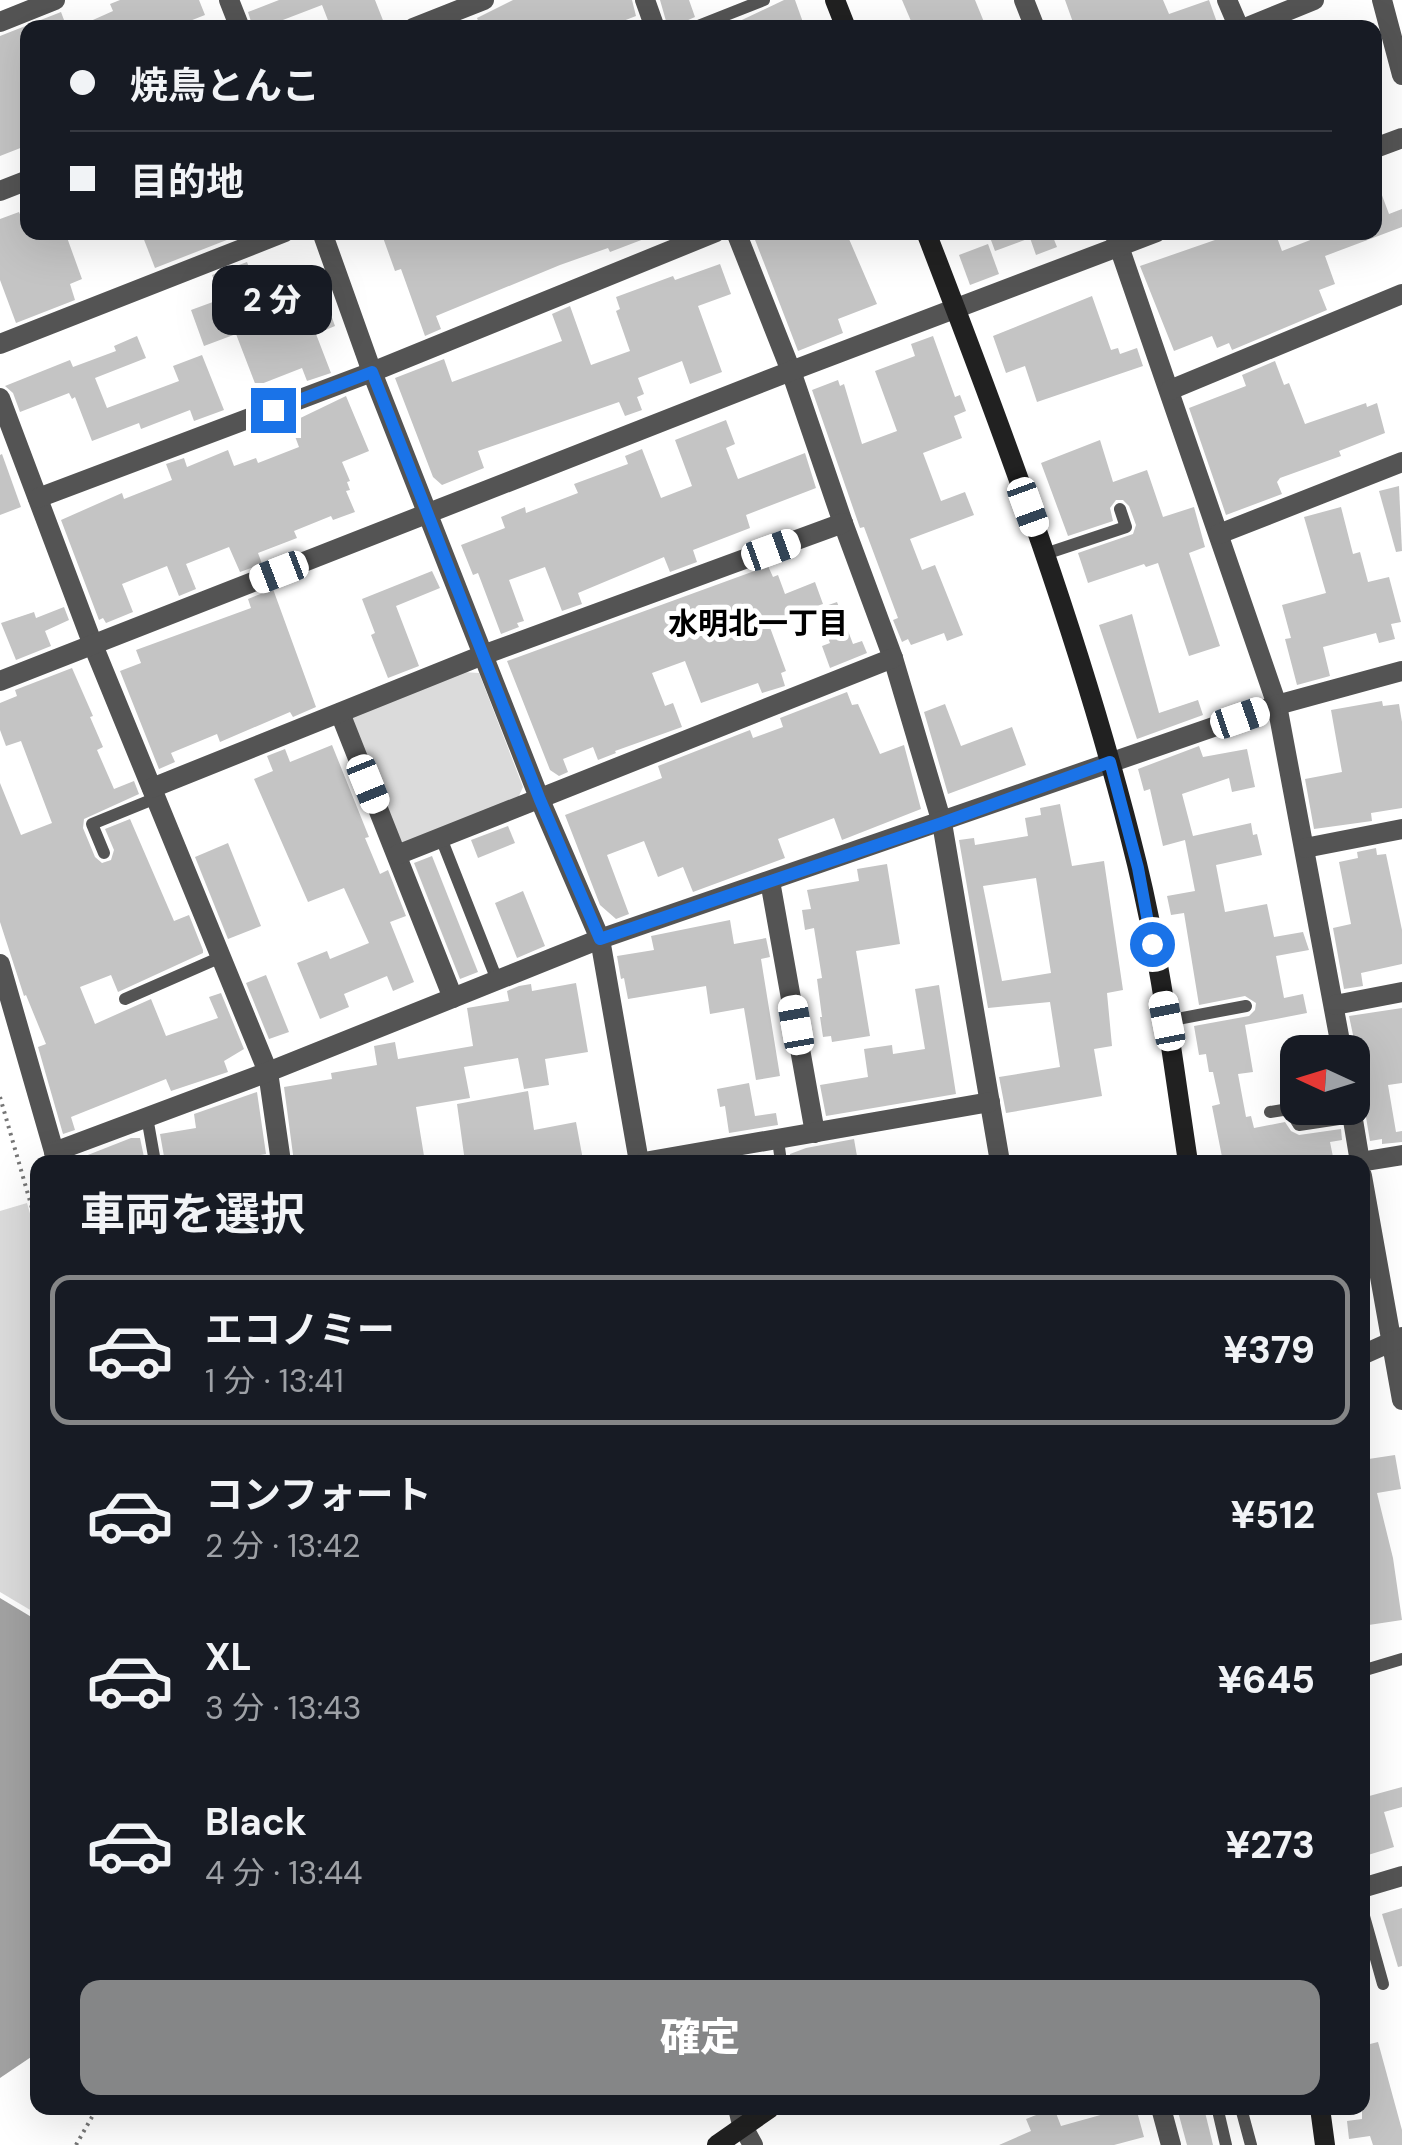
<!DOCTYPE html>
<html lang="ja">
<head>
<meta charset="utf-8">
<style>
	:root { --surface:#171b24; --page:#20242c; --text:#f1f3f6; --muted:#9ea1a6; --line:#363941; --accent:#858687 }
	body { margin:0; font-family:"DM Sans","Noto Sans JP",sans-serif; background:var(--page); color:var(--text); height:100vh; display:flex; flex-direction:column; font-size:38px; white-space:nowrap }
	* { box-sizing:border-box; margin:0 }
	p { font-size:32px; color:var(--muted) }
	.icon { flex:none; width:55px; height:55px; fill:none; stroke:currentColor; stroke-width:2; stroke-linecap:round; stroke-linejoin:round }
	.map { position:relative; flex:1; overflow:hidden }
	.panel { position:absolute; left:30px; top:1155px; width:1340px; height:960px; display:flex; flex-direction:column; background:var(--surface); border-radius:20px; box-shadow:0 10px 40px #0002 }
	.panel>* { flex:none }
	.top-card { position:absolute; left:20px; top:20px; width:1362px; height:220px; border-radius:20px; box-shadow:0 10px 40px #0002; display:grid; align-content:center; height:220px; padding:0 50px; background:var(--surface) }
	.needle { width:65px; rotate:274deg }
	.tools { position:absolute; left:1280px; top:1035px; display:grid; gap:20px }
	.tools a { display:grid; place-items:center; width:90px; height:90px; border-radius:20px; background:var(--surface); box-shadow:0 10px 40px #0002; font-size:50px }
	.end { position:absolute; width:45px; height:45px; margin:-22px; border:12px solid #1a73e8; background:#fff; box-shadow:0 0 0 5px #fff }
	.from { border-radius:50% }
	.bubble { position:absolute; height:70px; border-radius:20px; background:var(--surface); box-shadow:0 10px 40px #0002; font-size:32px; font-weight:800; line-height:70px; text-align:center }
	.car { position:absolute; width:30px; height:60px; margin:-30px -15px; border-radius:12px; box-shadow:0 0 8px 2px #0007; background:linear-gradient(#fff 24%,#345 0 40%,#fff 0 76%,#345 0 86%,#fff 0) }
	.top-card b { display:flex; align-items:center; gap:35px; height:95px; font-size:38px }
	.top-card b+b { border-top:2px solid var(--line) }
	.top-card i { width:25px; height:25px; background:var(--text) }
	ul { padding:0; list-style:none }
	li { display:flex; align-items:center; gap:30px; height:150px; margin:0 20px 15px; padding:0 30px; border:5px solid transparent; border-radius:20px }
	li div { flex:1 }
	li b { display:block; font-size:38px }
	li em { font-style:normal; font-weight:800 }
	li.current { border-color:var(--accent) }
	li>.icon { width:90px; height:90px; stroke-width:1.5 }
	h2 { padding:0 50px; font-size:45px; line-height:120px }
	.action { display:flex; gap:20px; margin-top:auto; padding:20px 50px }
	.action a { flex:1; height:115px; border-radius:20px; background:var(--accent); color:#fff; font-size:40px; font-weight:800; line-height:115px; text-align:center }
	.map>svg:first-child { display:block }
	.green { fill:#dbdbdb }
	.water { fill:#a2a2a2 }
	.building { fill:#c4c4c4; fill-rule:evenodd }
	.lines { fill:none; stroke-linecap:round; stroke-linejoin:round }
	.path { stroke:#767676; stroke-width:4; stroke-dasharray:2.5 5; stroke-linecap:butt }
	.lane { stroke:#545454; stroke-width:12 }
	.street { stroke:#545454; stroke-width:20 }
	.secondary { stroke:#212121; stroke-width:20 }
	.route { stroke:#1a73e8; stroke-width:12 }
	.labels { text-anchor:middle; stroke-width:10; stroke-linejoin:round; paint-order:stroke }
	.neighbourhood-label { font-size:30px; font-weight:bold; fill:#000; stroke:#fff }
</style>
</head>
<body>
<div class="map">
<svg width="1402" height="2145" viewBox="0 0 1402 2145">
	<rect width="100%" height="100%" fill="#fff"/>
	<g class="green">
		<polygon points="462,672 479,673 523,787 518,798 403,845 346,717"/>
		<polygon points="27,1203 38,1242 37,1614 0,1592 0,1211"/>
	</g>
	<polygon class="water" points="0,1598 38,1621 37,2053 0,2078"/>
	<g class="building">
		<polygon points="120,0 199,0 205,15 172,28 75,28 113,11 110,4"/>
		<polygon points="279,0 375,0 386,28 331,28 322,5 262,28 253,28 248,12"/>
		<polygon points="513,0 632,0 636,16 605,28 481,28 477,18"/>
		<polygon points="660,0 689,0 695,17 686,21 683,28 668,28"/>
		<polygon points="784,0 795,0 805,28 725,28"/>
		<polygon points="902,0 975,0 984,22 971,28 914,28"/>
		<polygon points="1065,0 1163,0 1169,14 1209,0 1219,28 1075,28"/>
		<polygon points="61,12 67,28 28,28 28,145 0,156 0,36"/>
		<polygon points="1377,182 1389,214 1402,209 1402,227 1325,256 1335,284 1319,290 1327,310 1232,350 1229,343 1217,348 1212,336 1174,351 1140,266 1238,232 1275,232 1282,251 1331,232 1375,232"/>
		<polygon points="19,212 28,232 65,232 82,279 70,284 75,300 16,323 0,280 0,219"/>
		<polygon points="141,232 236,232 237,236 155,268"/>
		<polygon points="381,232 657,232 657,234 610,252 608,248 560,265 436,316 441,329 425,336 401,269 395,271"/>
		<polygon points="752,232 846,232 877,304 838,319 843,333 798,351"/>
		<polygon points="988,232 1051,232 1057,247 1036,255 1030,238 995,251"/>
		<polygon points="988,244 999,274 970,285 959,255"/>
		<polygon points="247,262 268,316 319,296 323,306 327,304 335,326 316,334 331,373 307,381 302,368 256,386 236,334 204,346 191,310 221,299 212,275"/>
		<polygon points="720,264 731,294 698,306 722,372 690,384 682,361 638,378 644,394 637,397 642,410 625,416 619,402 478,451 484,468 442,485 433,477 395,378 444,359 452,382 562,341 552,314 570,306 591,365 630,351 616,311 620,309 616,297 673,276 675,280"/>
		<polygon points="1092,296 1111,350 1118,348 1120,354 1137,348 1143,366 1037,402 1025,366 1006,373 993,336"/>
		<polygon points="137,336 146,358 95,378 107,408 179,381 173,366 202,355 224,410 194,421 190,410 141,429 139,423 92,441 75,397 72,399 69,393 20,412 13,393 5,386 70,360 73,367 116,351 114,346"/>
		<polygon points="933,336 955,397 960,395 966,411 954,416 962,438 923,453 941,501 965,492 974,515 910,539 922,570 935,565 963,635 947,641 944,633 911,645 908,639 902,642 893,620 898,618 864,527 860,528 812,390 838,380 840,386 844,384 862,444 897,431 875,371 915,356 911,344"/>
		<polygon points="1275,361 1284,385 1289,383 1305,424 1366,403 1367,407 1377,403 1385,433 1339,451 1341,456 1280,478 1277,482 1282,494 1226,515 1189,408 1246,386 1242,375"/>
		<polygon points="346,396 369,451 342,462 350,481 347,482 350,490 346,491 355,512 333,520 331,516 294,531 297,538 258,553 262,564 240,572 229,547 186,564 196,589 179,596 167,566 122,584 133,612 106,623 103,618 99,620 61,520 122,493 124,499 172,480 166,464 184,458 187,467 228,450 234,466 256,458 258,463 299,447 290,423"/>
		<polygon points="726,420 735,444 726,448 738,479 805,453 816,488 746,515 750,528 693,550 697,562 670,572 664,557 578,593 582,604 562,611 545,567 509,580 524,621 517,623 519,627 501,634 478,573 473,575 461,545 505,528 501,517 525,507 526,513 578,493 574,484 628,464 625,456 642,449 661,498 692,486 675,440"/>
		<polygon points="1100,440 1113,482 1147,470 1163,517 1194,507 1205,547 1189,553 1220,646 1189,656 1158,563 1146,567 1144,564 1088,583 1078,553 1133,534 1136,525 1129,506 1123,500 1116,500 1110,508 1113,521 1068,536 1041,463"/>
		<polygon points="2,454 21,507 0,515 0,455"/>
		<polygon points="1399,486 1402,551 1396,552 1379,491"/>
		<polygon points="1341,507 1353,554 1360,552 1368,582 1389,577 1401,622 1391,624 1395,639 1379,643 1376,633 1323,647 1330,676 1297,685 1285,639 1291,638 1282,605 1326,593 1304,517"/>
		<polygon points="768,566 773,577 778,575 785,594 815,582 823,604 768,622 786,671 781,673 785,686 762,693 758,683 701,703 685,661 652,673 665,706 673,703 682,727 615,751 616,753 598,760 593,747 563,759 568,772 559,776 550,770 507,661"/>
		<polygon points="432,571 440,588 396,606 419,666 388,678 371,635 375,633 362,599"/>
		<polygon points="273,589 316,707 293,717 290,712 220,742 217,734 171,753 175,762 159,769 120,671 141,663 136,650 251,608 248,599"/>
		<polygon points="837,602 853,644 862,641 867,653 830,668 822,646 830,643 817,609"/>
		<polygon points="64,607 69,620 45,631 51,646 16,660 1,623 34,612 36,618"/>
		<polygon points="1132,614 1159,713 1198,700 1203,715 1137,739 1099,625"/>
		<polygon points="72,668 93,716 90,717 103,747 97,750 114,789 134,781 139,794 84,819 83,828 95,857 102,863 111,860 114,850 105,829 130,819 174,921 189,915 203,950 203,953 118,992 111,975 80,987 95,1024 151,999 166,1036 218,1018 209,997 221,993 244,1049 224,1061 228,1072 171,1091 166,1079 71,1117 75,1130 63,1134 38,1047 46,1044 26,995 24,996 0,922 0,783 21,835 52,823 21,741 6,746 0,730 0,703 17,696 15,690"/>
		<polygon points="847,692 852,705 858,704 880,754 904,745 921,809 842,840 834,818 778,839 785,858 693,892 683,867 658,877 644,841 607,855 629,914 616,919 600,905 565,815 662,778 658,766 750,730 753,738 783,727 780,718"/>
		<polygon points="1382,701 1383,706 1399,704 1402,722 1402,808 1371,813 1372,821 1314,829 1305,779 1342,772 1331,710"/>
		<polygon points="945,704 961,746 1012,727 1026,765 948,794 924,712"/>
		<polygon points="332,745 369,837 365,838 380,874 388,870 406,916 390,922 414,982 393,991 387,976 344,994 349,1007 320,1019 297,963 327,951 330,959 369,943 344,888 308,902 254,779 273,771 267,756 285,749 290,762"/>
		<polygon points="1199,746 1203,757 1247,749 1255,787 1232,792 1229,778 1182,794 1193,836 1251,823 1253,835 1257,834 1262,855 1216,865 1225,912 1267,904 1274,937 1303,932 1309,950 1276,956 1284,998 1303,994 1307,1013 1245,1025 1253,1072 1238,1074 1246,1117 1251,1116 1254,1128 1285,1122 1291,1131 1299,1135 1341,1129 1342,1140 1330,1142 1334,1162 1223,1162 1212,1106 1220,1104 1213,1072 1209,1072 1206,1054 1199,1055 1194,1026 1249,1016 1255,1010 1256,1003 1245,996 1199,1005 1184,913 1171,915 1167,896 1195,891 1185,840 1163,846 1150,789 1144,791 1138,769"/>
		<path d="M1060,804L1072,866L1104,861L1123,990L1107,993L1112,1046L1094,1049L1102,1096L1006,1113L999,1077L1060,1067L1050,1002L988,1008L959,840L974,838L975,845L1028,836L1025,818L1041,815L1040,808ZM1036,878L1051,973L1002,981L983,886Z"/>
		<polygon points="508,826 515,843 478,858 471,840"/>
		<polygon points="228,843 261,926 228,939 195,857"/>
		<polygon points="1376,848 1377,855 1386,854 1402,930 1402,964 1361,973 1363,986 1344,989 1333,928 1351,924 1339,862 1358,858 1357,852"/>
		<polygon points="432,856 478,972 460,979 414,863"/>
		<polygon points="887,864 900,944 856,951 870,1036 832,1042 831,1036 823,1037 820,1017 822,1017 817,979 822,978 814,928 805,930 802,910 811,909 807,890 859,881 857,869"/>
		<polygon points="523,891 545,946 517,958 495,903"/>
		<polygon points="730,920 734,944 766,938 770,957 761,959 780,1076 756,1080 744,1008 710,1014 706,986 628,999 624,978 621,979 617,956 654,950 651,936"/>
		<polygon points="266,975 289,1032 269,1039 246,983"/>
		<polygon points="576,983 588,1052 545,1059 549,1085 524,1089 518,1058 464,1067 470,1098 416,1107 425,1162 294,1162 284,1087 332,1079 331,1073 377,1065 374,1046 395,1042 398,1059 473,1046 467,1008 509,1001 507,991 519,986 531,984 532,991"/>
		<polygon points="939,985 956,1094 826,1116 820,1085 868,1077 864,1049 892,1045 893,1054 925,1049 915,989"/>
		<polygon points="1402,1008 1402,1083 1388,1085 1396,1132 1402,1131 1402,1142 1382,1144 1382,1139 1370,1141 1364,1105 1355,1095 1352,1060 1356,1049 1349,1016"/>
		<polygon points="749,1083 755,1116 776,1113 778,1125 729,1133 725,1106 720,1107 717,1089"/>
		<polygon points="528,1091 534,1130 576,1122 583,1160 465,1162 457,1104"/>
		<polygon points="257,1092 266,1154 217,1162 165,1162 160,1134 196,1128 194,1114"/>
		<polygon points="131,1138 140,1138 145,1162 70,1162"/>
		<polygon points="854,1139 858,1162 791,1162 790,1154 806,1148"/>
		<polygon points="1395,1455 1401,1489 1377,1493 1393,1558 1402,1620 1362,1626 1362,1460"/>
		<polygon points="1402,1787 1402,1807 1384,1812 1394,1847 1368,1855 1362,1834 1362,1798"/>
		<polygon points="1402,1908 1402,1966 1398,1967 1382,1914"/>
		<polygon points="1378,2042 1402,2130 1402,2145 1373,2145 1370,2136 1349,2139 1347,2121 1362,2119 1362,2046"/>
		<polygon points="1054,2108 1061,2126 1104,2114 1103,2108 1136,2108 1144,2137 1114,2145 999,2145 1031,2131 1026,2119"/>
		<polygon points="1177,2108 1204,2108 1213,2145 1187,2145"/>
	</g>
	<g class="lines">
		<g class="path">
			<polyline points="0,1097 38,1229"/>
			<polyline points="76,2145 97,2108"/>
		</g>
		<g class="lane">
			<polyline points="693,28 764,0"/>
			<polyline points="1045,554 1126,527 1120,509"/>
			<polyline points="441,838 497,980"/>
			<polyline points="104,853 92,824 156,798"/>
			<polyline points="125,999 221,957"/>
			<polyline points="1167,1021 1246,1006"/>
			<polyline points="1270,1112 1289,1109 1299,1125 1352,1117"/>
			<polyline points="147,1117 155,1162"/>
			<polyline points="778,1140 781,1162"/>
			<polyline points="1362,1671 1402,1659"/>
			<polyline points="1362,1909 1383,1984"/>
			<polyline points="1241,2108 1251,2145"/>
			<polyline points="1219,2115 1226,2145"/>
		</g>
		<g class="street">
			<polyline points="229,0 240,28"/>
			<polyline points="645,0 655,28"/>
			<polyline points="1024,0 1035,28"/>
			<polyline points="1227,0 1239,28"/>
			<polyline points="1382,0 1402,75"/>
			<polyline points="0,22 55,0"/>
			<polyline points="413,28 484,0"/>
			<polyline points="1245,28 1314,0"/>
			<polyline points="1375,148 1402,138"/>
			<polyline points="0,191 28,180"/>
			<polyline points="322,232 372,372 540,800 600,939 639,1162"/>
			<polyline points="736,232 791,371 843,523 893,658 942,823 1000,1162"/>
			<polyline points="1114,232 1277,705 1342,1052"/>
			<polyline points="0,344 285,232"/>
			<polyline points="1170,390 1402,294"/>
			<polyline points="0,398 93,645 268,1072 281,1162"/>
			<polyline points="38,498 372,372 716,232"/>
			<polyline points="1219,534 1402,462"/>
			<polyline points="0,681 791,371 1157,232"/>
			<polyline points="340,713 453,998"/>
			<polyline points="152,788 483,655 843,523"/>
			<polyline points="1305,848 1402,829"/>
			<polyline points="397,855 893,658"/>
			<polyline points="770,881 815,1133"/>
			<polyline points="0,964 57,1162"/>
			<polyline points="1335,1005 1402,992"/>
			<polyline points="1351,1108 1360,1162"/>
			<polyline points="54,1152 268,1072 600,939 1277,705 1402,671"/>
			<polyline points="644,1162 990,1102"/>
			<polyline points="1360,1162 1402,1155"/>
			<polyline points="1362,1176 1402,1400"/>
			<polyline points="1362,1355 1402,1337"/>
			<polyline points="1362,1888 1402,1876"/>
			<polyline points="738,2108 742,2125 753,2145"/>
			<polyline points="1161,2108 1171,2145"/>
		</g>
		<g class="secondary">
			<polyline points="835,0 846,28"/>
			<path d="M926,232C1006,439 1084,648 1137,864C1161,962 1173,1063 1188,1162"/>
			<polyline points="1320,2108 1325,2145"/>
			<polyline points="717,2145 770,2108"/>
		</g>
	</g>
	<g class="lines">
		<polyline class="route" points="273,410 372,372 540,800 600,939 942,823 1110,762 1138,868 1152,944"/>
	</g>
	<g class="labels">
		<g class="neighbourhood-label">
			<text x="758" y="634">水明北一丁目</text>
		</g>
	</g>
</svg>
<div class="tools">
<a><svg class="needle" viewBox="-14 -14 28 28"><path d="M0-13l5 13h-10z" fill="#e53935"/><path d="M0 13l5-13h-10z" fill="#9ea1a6"/></svg></a>
</div>
<i class="end from" style="left:1152px;top:944px"></i>
<i class="end" style="left:273px;top:410px"></i>
<div class="bubble" style="left:212px;top:265px;width:120px">2 分</div>
<i class="car" style="left:1028px;top:507px;rotate:160deg"></i>
<i class="car" style="left:771px;top:550px;rotate:70deg"></i>
<i class="car" style="left:279px;top:572px;rotate:249deg"></i>
<i class="car" style="left:1240px;top:718px;rotate:71deg"></i>
<i class="car" style="left:368px;top:784px;rotate:158deg"></i>
<i class="car" style="left:1167px;top:1021px;rotate:349deg"></i>
<i class="car" style="left:796px;top:1025px;rotate:350deg"></i>
<div class="top-card">
<b><i class="from"></i>焼鳥とんこ</b>
<b><i></i>目的地</b>
</div>
<section class="panel">
<h2>車両を選択</h2>
<ul>
<li class="current"><svg class="icon" aria-label="car" viewBox="0 0 24 24"><path d="M5 17H2v-5l4-1 3-4h7l3 4 3 1v5h-3M9 17h6M6 11h13"/><circle cx="7" cy="17" r="2"/><circle cx="17" cy="17" r="2"/></svg><div><b>エコノミー</b><p>1 分 · 13:41</p></div><em>¥379</em></li>
<li><svg class="icon" aria-label="car" viewBox="0 0 24 24"><path d="M5 17H2v-5l4-1 3-4h7l3 4 3 1v5h-3M9 17h6M6 11h13"/><circle cx="7" cy="17" r="2"/><circle cx="17" cy="17" r="2"/></svg><div><b>コンフォート</b><p>2 分 · 13:42</p></div><em>¥512</em></li>
<li><svg class="icon" aria-label="car" viewBox="0 0 24 24"><path d="M5 17H2v-5l4-1 3-4h7l3 4 3 1v5h-3M9 17h6M6 11h13"/><circle cx="7" cy="17" r="2"/><circle cx="17" cy="17" r="2"/></svg><div><b>XL</b><p>3 分 · 13:43</p></div><em>¥645</em></li>
<li><svg class="icon" aria-label="car" viewBox="0 0 24 24"><path d="M5 17H2v-5l4-1 3-4h7l3 4 3 1v5h-3M9 17h6M6 11h13"/><circle cx="7" cy="17" r="2"/><circle cx="17" cy="17" r="2"/></svg><div><b>Black</b><p>4 分 · 13:44</p></div><em>¥273</em></li>
</ul>
<div class="action"><a>確定</a></div>
</section>
</div>
</body>
</html>
